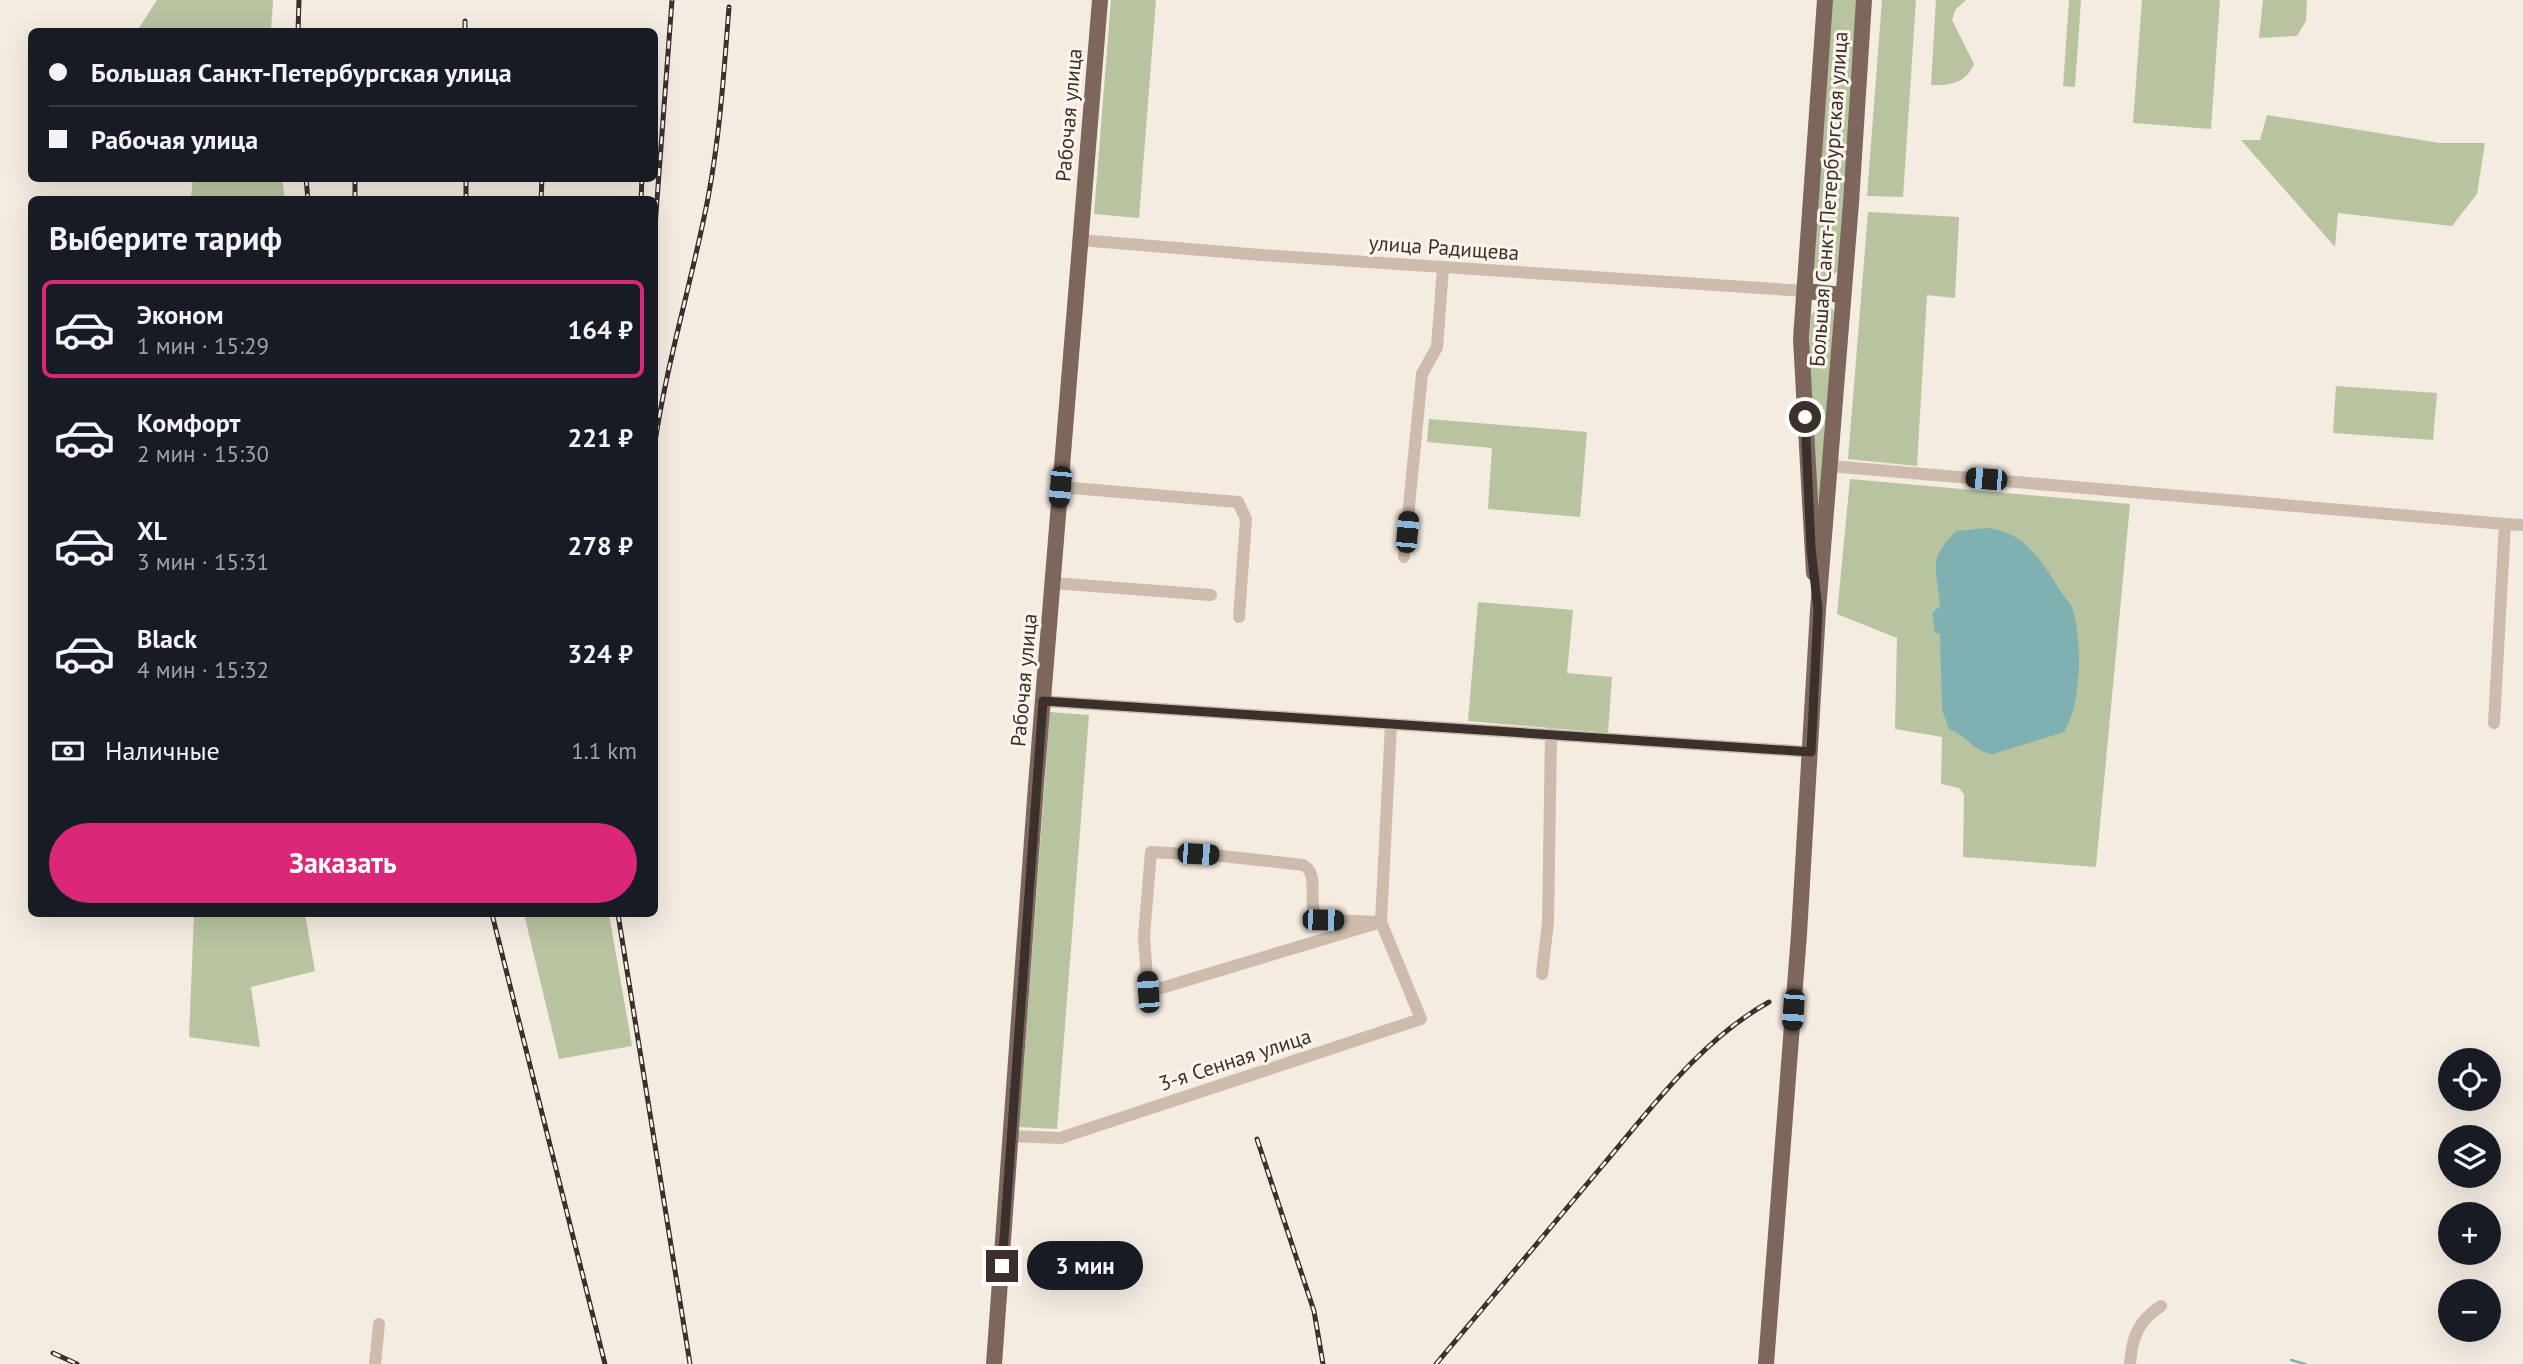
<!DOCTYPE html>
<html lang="ru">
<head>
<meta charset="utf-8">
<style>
	:root { --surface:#171b24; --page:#242831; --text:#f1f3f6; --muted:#9ea1a6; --line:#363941; --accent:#db2777 }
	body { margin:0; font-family:"PT Sans",sans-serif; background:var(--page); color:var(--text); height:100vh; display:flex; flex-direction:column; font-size:26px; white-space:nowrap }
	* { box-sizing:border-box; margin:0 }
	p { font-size:23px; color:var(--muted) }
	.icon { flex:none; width:38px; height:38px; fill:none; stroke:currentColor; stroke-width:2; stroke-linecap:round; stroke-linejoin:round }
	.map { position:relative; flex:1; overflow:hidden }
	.sheet { position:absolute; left:28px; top:196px; width:630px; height:721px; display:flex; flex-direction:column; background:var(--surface); border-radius:10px; box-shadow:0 7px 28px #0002 }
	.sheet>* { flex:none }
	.hud { position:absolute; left:28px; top:28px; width:630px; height:154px; border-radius:10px; box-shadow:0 7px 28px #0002; display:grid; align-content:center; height:154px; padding:0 21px; background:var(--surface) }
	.buttons { position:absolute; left:2438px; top:1048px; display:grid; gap:14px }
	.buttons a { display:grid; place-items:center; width:63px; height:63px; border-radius:50%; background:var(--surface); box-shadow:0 7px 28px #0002; font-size:35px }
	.end { position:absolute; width:32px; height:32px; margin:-16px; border:9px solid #3b302b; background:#fff; box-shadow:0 0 0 4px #fff }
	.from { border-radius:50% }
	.bubble { position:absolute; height:49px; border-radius:24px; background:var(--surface); box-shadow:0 7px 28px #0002; font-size:23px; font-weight:700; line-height:49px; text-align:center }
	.car { position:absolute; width:21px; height:42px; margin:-21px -10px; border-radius:9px; box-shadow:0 0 5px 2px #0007; background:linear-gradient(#222 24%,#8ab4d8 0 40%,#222 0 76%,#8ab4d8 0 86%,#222 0) }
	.hud b { display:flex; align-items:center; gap:24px; height:66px; font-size:26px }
	.hud b+b { border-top:2px solid var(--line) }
	.hud i { width:18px; height:18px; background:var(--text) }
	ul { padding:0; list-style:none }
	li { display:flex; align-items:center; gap:21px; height:98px; margin:0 14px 10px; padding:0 7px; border:4px solid transparent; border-radius:10px }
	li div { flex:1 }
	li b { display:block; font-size:26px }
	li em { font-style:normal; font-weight:700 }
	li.on { border-color:var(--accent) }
	li>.icon { width:63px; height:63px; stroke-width:1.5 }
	h2 { padding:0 21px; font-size:32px; line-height:84px }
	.pay { display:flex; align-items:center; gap:18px; height:77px; padding:0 21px; font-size:26px }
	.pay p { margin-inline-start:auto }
	.button { display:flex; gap:14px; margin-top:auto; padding:14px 21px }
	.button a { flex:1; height:80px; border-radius:42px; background:var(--accent); color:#fff; font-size:28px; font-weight:700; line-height:80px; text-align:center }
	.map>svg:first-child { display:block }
	.green { fill:#b8c4a0 }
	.water { fill:#7fb0b2 }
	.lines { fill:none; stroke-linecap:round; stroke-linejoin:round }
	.stream { stroke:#7fb0b2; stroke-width:2.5 }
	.minor { stroke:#cdbbac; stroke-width:12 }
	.major { stroke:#7d675c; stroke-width:16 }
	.rail-casing { stroke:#3b302b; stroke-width:5 }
	.rail { stroke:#fbf5ee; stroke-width:2.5; stroke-dasharray:8; stroke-linecap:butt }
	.route { stroke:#3b302b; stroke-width:9 }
	.labels { text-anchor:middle; stroke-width:6; stroke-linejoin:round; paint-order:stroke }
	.street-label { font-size:21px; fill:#3b302b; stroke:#fbf5ee }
</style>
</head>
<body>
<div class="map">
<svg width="2523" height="1364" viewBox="0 0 2523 1364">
	<rect width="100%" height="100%" fill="#f4ebe1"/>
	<g class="green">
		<polygon points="157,0 273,0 271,31 137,31"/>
		<polygon points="1111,0 1156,0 1139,218 1094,214"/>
		<polygon points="1832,0 1860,0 1841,270 1825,279 1811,268"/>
		<polygon points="1882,0 1916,0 1903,197 1867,196"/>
		<path d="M1936,0H1966L1955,10L1952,20L1974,64C1966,83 1949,86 1931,85Z"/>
		<polygon points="2069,0 2081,0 2075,87 2063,86"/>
		<polygon points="2142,0 2220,0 2211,129 2133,123"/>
		<polygon points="2263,0 2307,0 2306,21 2297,36 2259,38"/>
		<polygon points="2267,115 2440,143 2485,143 2477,194 2452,226 2338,213 2335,247 2241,140 2260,140"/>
		<polygon points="193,178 282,179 285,199 191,199"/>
		<polygon points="1868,212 1959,217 1955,298 1927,295 1917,466 1848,459"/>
		<polygon points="1819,306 1830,307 1834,311 1819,534 1809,349 1811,315"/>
		<polygon points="2336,386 2437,393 2433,440 2333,433"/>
		<polygon points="1429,419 1587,432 1580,517 1488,509 1492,448 1427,442"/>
		<polygon points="1850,479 2130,504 2096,867 1963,857 1964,795 1959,788 1941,784 1942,737 1895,729 1897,638 1837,614"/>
		<polygon points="1478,602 1573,610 1567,673 1612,677 1608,733 1468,721"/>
		<polygon points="1050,712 1089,715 1057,1129 1019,1127"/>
		<polygon points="194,914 305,914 315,971 251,987 260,1047 189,1037"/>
		<polygon points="524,914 609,914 632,1046 559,1059"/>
	</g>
	<path class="water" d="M1988,528C2026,533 2042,561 2061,592C2065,598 2071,603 2073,610C2082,641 2082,704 2064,732L1993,754C1974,752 1967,736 1949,729L1942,710L1940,634L1935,633L1932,613L1940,606C1938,569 1925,563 1956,531Z"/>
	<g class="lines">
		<polyline class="stream" points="2291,1360 2305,1364"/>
		<g class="minor">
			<polyline points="1080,240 1261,255 1805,291"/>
			<polyline points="1830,466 2505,524 2494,723"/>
			<polyline points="1060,487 1238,502 1246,519 1239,617"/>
			<polyline points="2505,524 2523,525"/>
			<polyline points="1404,557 1422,374 1437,347 1443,268"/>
			<polyline points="1053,583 1211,595"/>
			<polyline points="1043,701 1811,752"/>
			<path d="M1151,852L1222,856L1303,865C1321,874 1306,903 1317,918L1323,920L1381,922L1148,992L1144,937Z"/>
			<polyline points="1542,974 1548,922 1551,734"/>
			<polyline points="1011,1136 1060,1138 1421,1019 1381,922 1391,724"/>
			<polyline points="375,1364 379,1324"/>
			<path d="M2130,1364C2132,1337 2138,1321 2161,1306"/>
		</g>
		<g class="major">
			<polyline points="1805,291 1843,295"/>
			<polyline points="1814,573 1801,339 1825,0"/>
			<polyline points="994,1364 1036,785 1100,0"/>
			<polyline points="1766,1364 1799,934 1818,610 1851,203 1864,0"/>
		</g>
		<defs>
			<g id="rail">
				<polyline points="465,21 465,32"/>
				<polyline points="298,32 299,0"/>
				<polyline points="306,178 308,200"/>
				<polyline points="466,178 466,200"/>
				<polyline points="355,200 355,178"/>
				<polyline points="541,200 542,178"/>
				<polyline points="641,200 642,178"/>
				<polyline points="654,240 672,0"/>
				<path d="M654,449C666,364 692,282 708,198C720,135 724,71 729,7"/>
				<polyline points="492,914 605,1364"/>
				<polyline points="618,914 690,1364"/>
				<polyline points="1257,1139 1314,1311 1323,1364"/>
				<polyline points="53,1353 77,1364"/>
				<path d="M1436,1364C1492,1298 1547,1231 1603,1165C1653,1106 1701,1040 1769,1002"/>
			</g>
		</defs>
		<use href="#rail" class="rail-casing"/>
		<use href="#rail" class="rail"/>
	</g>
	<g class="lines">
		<polyline class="route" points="1002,1266 1043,701 1811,752 1818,610 1811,548 1805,417"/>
	</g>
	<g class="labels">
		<g class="street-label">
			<text transform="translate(1069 115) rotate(-85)" y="7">Рабочая улица</text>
			<text transform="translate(1829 199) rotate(-86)" y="7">Большая Санкт-Петербургская улица</text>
			<text transform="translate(1444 248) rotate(4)" y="7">улица Радищева</text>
			<text transform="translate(1024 680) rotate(-85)" y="7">Рабочая улица</text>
			<text transform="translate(1235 1060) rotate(-18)" y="7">3-я Сенная улица</text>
		</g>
	</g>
</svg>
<div class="buttons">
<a><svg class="icon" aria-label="locate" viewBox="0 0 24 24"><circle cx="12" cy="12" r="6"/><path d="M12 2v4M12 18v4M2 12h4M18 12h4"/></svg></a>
<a><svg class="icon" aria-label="layers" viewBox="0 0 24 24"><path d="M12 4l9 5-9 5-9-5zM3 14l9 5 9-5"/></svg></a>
<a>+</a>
<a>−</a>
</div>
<i class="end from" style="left:1805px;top:417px"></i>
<i class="end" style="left:1002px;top:1266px"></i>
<div class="bubble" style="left:1027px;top:1241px;width:116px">3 мин</div>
<i class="car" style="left:1986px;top:479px;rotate:275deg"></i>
<i class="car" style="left:1060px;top:487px;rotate:185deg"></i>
<i class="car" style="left:1407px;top:532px;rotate:5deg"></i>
<i class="car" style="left:1198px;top:854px;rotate:93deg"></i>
<i class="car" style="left:1323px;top:920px;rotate:91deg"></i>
<i class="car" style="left:1148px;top:992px;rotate:356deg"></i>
<i class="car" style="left:1793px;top:1010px;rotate:184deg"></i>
<div class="hud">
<b><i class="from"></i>Большая Санкт-Петербургская улица</b>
<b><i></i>Рабочая улица</b>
</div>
<section class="sheet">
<h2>Выберите тариф</h2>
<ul>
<li class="on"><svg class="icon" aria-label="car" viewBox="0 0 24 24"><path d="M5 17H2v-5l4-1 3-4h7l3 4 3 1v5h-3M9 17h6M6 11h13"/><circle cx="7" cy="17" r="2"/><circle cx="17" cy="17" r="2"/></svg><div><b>Эконом</b><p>1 мин · 15:29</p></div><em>164 ₽</em></li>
<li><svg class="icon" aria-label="car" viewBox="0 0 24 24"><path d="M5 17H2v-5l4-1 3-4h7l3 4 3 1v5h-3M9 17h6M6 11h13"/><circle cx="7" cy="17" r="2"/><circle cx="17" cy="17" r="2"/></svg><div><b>Комфорт</b><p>2 мин · 15:30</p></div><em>221 ₽</em></li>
<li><svg class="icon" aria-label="car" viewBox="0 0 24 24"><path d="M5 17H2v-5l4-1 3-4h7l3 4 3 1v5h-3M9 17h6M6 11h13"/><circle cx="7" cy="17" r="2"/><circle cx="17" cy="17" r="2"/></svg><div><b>XL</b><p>3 мин · 15:31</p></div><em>278 ₽</em></li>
<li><svg class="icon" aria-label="car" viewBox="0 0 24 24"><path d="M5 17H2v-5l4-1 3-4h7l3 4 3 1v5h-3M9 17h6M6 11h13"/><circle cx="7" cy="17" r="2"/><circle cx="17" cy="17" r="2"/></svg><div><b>Black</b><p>4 мин · 15:32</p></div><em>324 ₽</em></li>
</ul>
<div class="pay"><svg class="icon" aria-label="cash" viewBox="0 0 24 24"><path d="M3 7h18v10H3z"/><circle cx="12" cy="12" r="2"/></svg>Наличные<p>1.1 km</p></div>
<div class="button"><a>Заказать</a></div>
</section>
</div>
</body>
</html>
